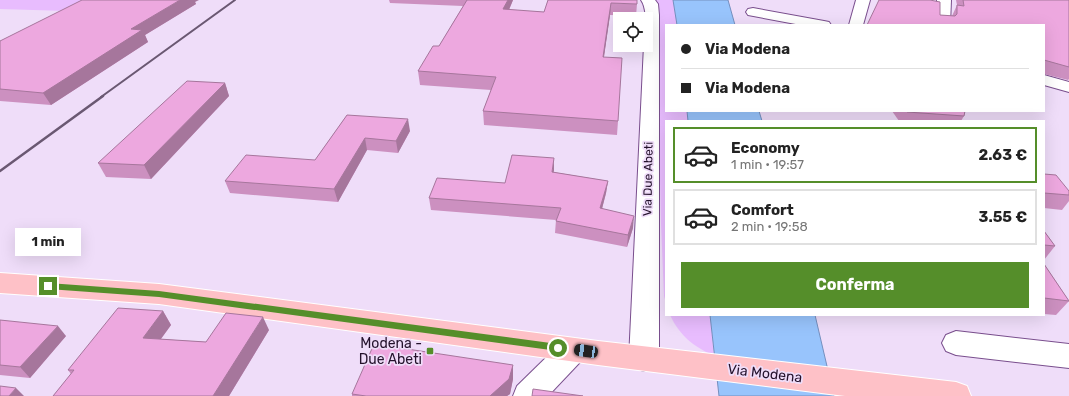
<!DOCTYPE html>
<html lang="it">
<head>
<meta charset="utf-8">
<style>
	:root { --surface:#fff; --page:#f2f2f2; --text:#222; --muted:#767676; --line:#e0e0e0; --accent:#558e2a }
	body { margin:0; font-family:Rubik,sans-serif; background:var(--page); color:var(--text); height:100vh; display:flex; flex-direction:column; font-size:15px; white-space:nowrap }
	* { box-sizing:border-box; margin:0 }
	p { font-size:13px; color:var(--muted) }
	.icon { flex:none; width:22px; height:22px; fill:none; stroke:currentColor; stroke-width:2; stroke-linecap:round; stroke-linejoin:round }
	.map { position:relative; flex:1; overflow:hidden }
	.drawer { position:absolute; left:665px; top:120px; width:380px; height:196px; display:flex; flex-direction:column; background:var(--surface); border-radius:0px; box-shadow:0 4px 16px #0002 }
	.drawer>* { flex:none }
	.top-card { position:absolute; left:665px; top:24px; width:380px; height:88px; border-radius:0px; box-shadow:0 4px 16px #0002; display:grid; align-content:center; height:88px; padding:0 16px; background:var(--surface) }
	.controls { position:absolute; left:613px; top:12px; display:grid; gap:8px }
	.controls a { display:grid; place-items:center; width:40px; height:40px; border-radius:0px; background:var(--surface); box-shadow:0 4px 16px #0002; font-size:20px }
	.end { position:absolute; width:18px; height:18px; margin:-9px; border:5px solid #558e2a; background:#fff; box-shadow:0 0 0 2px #fff }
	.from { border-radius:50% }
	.bubble { position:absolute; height:28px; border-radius:0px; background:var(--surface); box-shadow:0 4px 16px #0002; font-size:13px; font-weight:700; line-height:28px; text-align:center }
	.car { position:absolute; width:12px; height:24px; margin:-12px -6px; border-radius:5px; box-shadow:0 0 3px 1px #0007; background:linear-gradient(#222 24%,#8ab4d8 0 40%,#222 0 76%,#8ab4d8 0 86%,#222 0) }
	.top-card b { display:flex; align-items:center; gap:14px; height:38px; font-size:15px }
	.top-card b+b { border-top:1px solid var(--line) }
	.top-card i { width:10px; height:10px; background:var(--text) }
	ul { padding:7px 0 0; list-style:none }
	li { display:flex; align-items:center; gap:12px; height:56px; margin:0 8px 6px; padding:0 8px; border:2px solid var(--line); border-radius:0px }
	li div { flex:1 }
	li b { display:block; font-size:15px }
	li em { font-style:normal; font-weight:700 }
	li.on { border-color:var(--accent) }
	li>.icon { width:36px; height:36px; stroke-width:1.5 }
	.action { display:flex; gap:8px; margin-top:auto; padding:8px 16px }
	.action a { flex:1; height:46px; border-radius:0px; background:var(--accent); color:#fff; font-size:16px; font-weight:700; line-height:46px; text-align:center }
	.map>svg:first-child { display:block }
	.green { fill:#e8bcfe }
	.water { fill:#98c4fc; stroke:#758fbe }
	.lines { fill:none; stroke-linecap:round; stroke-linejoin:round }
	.minor-casing { stroke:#794e8d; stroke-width:2 }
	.major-casing { stroke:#fff; stroke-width:2 }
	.minor { fill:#fff; fill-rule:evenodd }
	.major { fill:#fec1c7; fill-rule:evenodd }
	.rail-far1 { stroke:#6a5872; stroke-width:2 }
	.rail { stroke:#6a5872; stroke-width:2.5 }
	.wall { fill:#cc90c0 }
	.shaded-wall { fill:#a6769c }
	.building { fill:#eda8df; stroke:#a6769c }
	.route { fill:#558e2a }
	.poi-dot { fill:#558e2a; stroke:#efddf9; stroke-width:1.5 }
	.labels { text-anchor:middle; stroke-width:3.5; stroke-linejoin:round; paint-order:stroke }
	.street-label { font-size:12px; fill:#24122c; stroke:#efddf9 }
	.near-poi-label { font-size:14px; fill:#24122c; stroke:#efddf9; text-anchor:end }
	.near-street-label { font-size:14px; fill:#24122c; stroke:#efddf9 }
</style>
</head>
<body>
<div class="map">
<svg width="1069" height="396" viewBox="0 0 1069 396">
	<rect width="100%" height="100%" fill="#efddf9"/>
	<g class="green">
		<polygon points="0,0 87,0 67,11 0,9"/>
		<polygon points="654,0 673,0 677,25 666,25 666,111 687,111 688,121 666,121 666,303 664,296 661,224 656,7"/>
		<path d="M670,315H710L714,356C693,346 680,336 670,315Z"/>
	</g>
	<g class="water">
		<polygon points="673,0 728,0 735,25 677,25"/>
		<polygon points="687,111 759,111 762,121 688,121"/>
		<polygon points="710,315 815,315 834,396 719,396"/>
	</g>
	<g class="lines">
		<defs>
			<g id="minor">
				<path d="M641,0H655L658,4L659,15V359L654,368L644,371L634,368L629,359L644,45H646C646,32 648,10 641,0Z"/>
				<polygon points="856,0 870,0 863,25 849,25"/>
				<polygon points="937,0 951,0 950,25 936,25"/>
				<polygon points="753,8 824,21 829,22 831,25 801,25 748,15 746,12 748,9"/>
				<polygon points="1044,75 1069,82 1069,92 1044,85"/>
				<polygon points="956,331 1069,344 1069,368 956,355 946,351 942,343 946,335"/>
				<polygon points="573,338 583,341 587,350 583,359 548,396 513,396 517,386 563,341"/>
			</g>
			<polygon id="major" points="0,273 159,284 598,341 956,382 967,386 971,396 845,396 598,365 159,304 0,293"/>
		</defs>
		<use href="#minor" class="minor-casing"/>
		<use href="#major" class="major-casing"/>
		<use href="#minor" class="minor"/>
		<use href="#major" class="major"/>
		<polyline class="rail-far1" points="101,97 235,0"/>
		<polyline class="rail" points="0,171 103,96"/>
	</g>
	<g class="wall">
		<polygon points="389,0 513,0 509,10 544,12 548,0 637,4 636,16 610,15 604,57 618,121 617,135 484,125 483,111 491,90 420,85 418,71 439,46 463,6 390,3"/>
		<polygon points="956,0 1069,0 1069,79 1068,80 1044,74 1044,25 867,25 940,15 952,16 957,5"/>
		<polygon points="195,2 196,4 145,35 148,42 51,105 0,101 0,41"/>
		<polygon points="225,83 229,96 151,179 106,177 98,163"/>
		<polygon points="892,111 965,111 964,116 961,121 899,121"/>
		<polygon points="347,115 410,131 398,153 367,150 338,202 230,193 225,181 315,160"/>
		<polygon points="554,170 553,172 608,181 606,193 602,209 633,228 627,247 555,233 556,220 431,210 429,198 505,183"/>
		<polygon points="1044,174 1069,191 1069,201 1062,210 1044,208"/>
		<polygon points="1044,231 1055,246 1044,260"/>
		<polygon points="1044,264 1069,301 1056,315 1044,314"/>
		<polygon points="163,311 171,325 161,339 206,342 269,330 229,396 53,396 71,374 68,370"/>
		<polygon points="0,320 66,336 30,378 0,375"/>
		<polygon points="513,379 510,394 507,396 352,396 352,394"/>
	</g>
	<g class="shaded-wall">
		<polygon points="180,0 199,0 195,2 196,4 145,35 148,42 51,105 43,93 131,29"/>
		<polygon points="508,0 513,0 504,21 503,9"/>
		<polygon points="611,3 610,15 602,70 603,57"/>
		<polygon points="225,83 229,96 151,179 144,165"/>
		<polygon points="408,119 410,131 398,153 396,141"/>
		<polygon points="365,138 367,150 338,202 334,189"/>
		<polygon points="554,158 554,170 552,183 552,172"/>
		<polygon points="608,181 606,193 599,220 600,208"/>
		<polygon points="634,216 633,228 627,247 628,235"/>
		<polygon points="163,311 171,325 152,351 143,338"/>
		<polygon points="263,317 269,330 229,396 213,396"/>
		<polygon points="58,326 66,336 30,378 20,367"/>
		<polygon points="513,365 513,379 510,394 507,396 490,396"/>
		<polygon points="16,388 24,396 9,396"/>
	</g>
	<g class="building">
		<polygon points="82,0 180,0 131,29 142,30 43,93 0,89 0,41"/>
		<polygon points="467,0 508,0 503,9 544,12 548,0 637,0 637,4 611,3 603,57 622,58 618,121 483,111 496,77 418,71 433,46 439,46"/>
		<polygon points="879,0 930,0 940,2 940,15 955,16 957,14 957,5 964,6 963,0 1069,0 1069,67 1044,60 1044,25 867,25"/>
		<polygon points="187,81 225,83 144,165 98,163"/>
		<polygon points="906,111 965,111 964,116 907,112"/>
		<polygon points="347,115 408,119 396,141 365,138 334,189 225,181 246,155 315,160"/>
		<polygon points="512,155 554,158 552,172 608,181 600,208 634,216 628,235 556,221 561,208 429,198 437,178 505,183"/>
		<polygon points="1044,174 1056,175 1069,191 1069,195 1044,193"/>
		<polygon points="1044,231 1055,246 1044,245"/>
		<polygon points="1044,264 1069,301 1044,298"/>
		<polygon points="118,308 163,311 143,338 206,342 226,313 263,317 213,396 53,396 74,370 68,370"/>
		<polygon points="0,320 58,326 20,367 0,365"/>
		<polygon points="374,344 513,365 509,379 490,396 366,396 352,394"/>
		<polygon points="0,386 16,388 9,396 0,396"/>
		<polygon points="533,389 583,396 532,396"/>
	</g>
	<polygon class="route" points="48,283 159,291 558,344 562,348 558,351 159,297 48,289 44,286"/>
	<rect class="poi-dot" x="426" y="347" width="8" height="8" rx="2"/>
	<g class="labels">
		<g class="street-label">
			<text transform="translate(648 179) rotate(-89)" y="4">Via Due Abeti</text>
		</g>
		<g class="near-poi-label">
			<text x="422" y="348">Modena -<tspan x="422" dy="16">Due Abeti</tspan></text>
		</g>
		<g class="near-street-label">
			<text transform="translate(765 373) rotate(7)" y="5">Via Modena</text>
		</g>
	</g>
</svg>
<div class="controls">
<a><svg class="icon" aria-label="locate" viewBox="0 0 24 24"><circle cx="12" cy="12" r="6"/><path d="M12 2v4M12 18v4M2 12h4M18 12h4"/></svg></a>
</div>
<i class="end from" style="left:558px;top:348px"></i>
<i class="end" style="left:48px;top:286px"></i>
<div class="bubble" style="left:15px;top:228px;width:66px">1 min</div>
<i class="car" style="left:586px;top:351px;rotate:278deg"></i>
<div class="top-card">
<b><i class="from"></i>Via Modena</b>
<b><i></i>Via Modena</b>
</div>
<section class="drawer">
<ul>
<li class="on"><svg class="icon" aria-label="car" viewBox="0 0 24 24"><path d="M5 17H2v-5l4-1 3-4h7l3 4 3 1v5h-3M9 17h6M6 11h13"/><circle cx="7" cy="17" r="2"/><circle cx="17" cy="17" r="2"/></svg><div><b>Economy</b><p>1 min · 19:57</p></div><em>2.63 €</em></li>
<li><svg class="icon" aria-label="car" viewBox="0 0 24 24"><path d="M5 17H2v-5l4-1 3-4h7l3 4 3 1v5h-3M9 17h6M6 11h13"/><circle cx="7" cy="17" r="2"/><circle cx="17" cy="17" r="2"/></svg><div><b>Comfort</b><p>2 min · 19:58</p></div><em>3.55 €</em></li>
</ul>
<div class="action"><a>Conferma</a></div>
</section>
</div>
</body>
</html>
